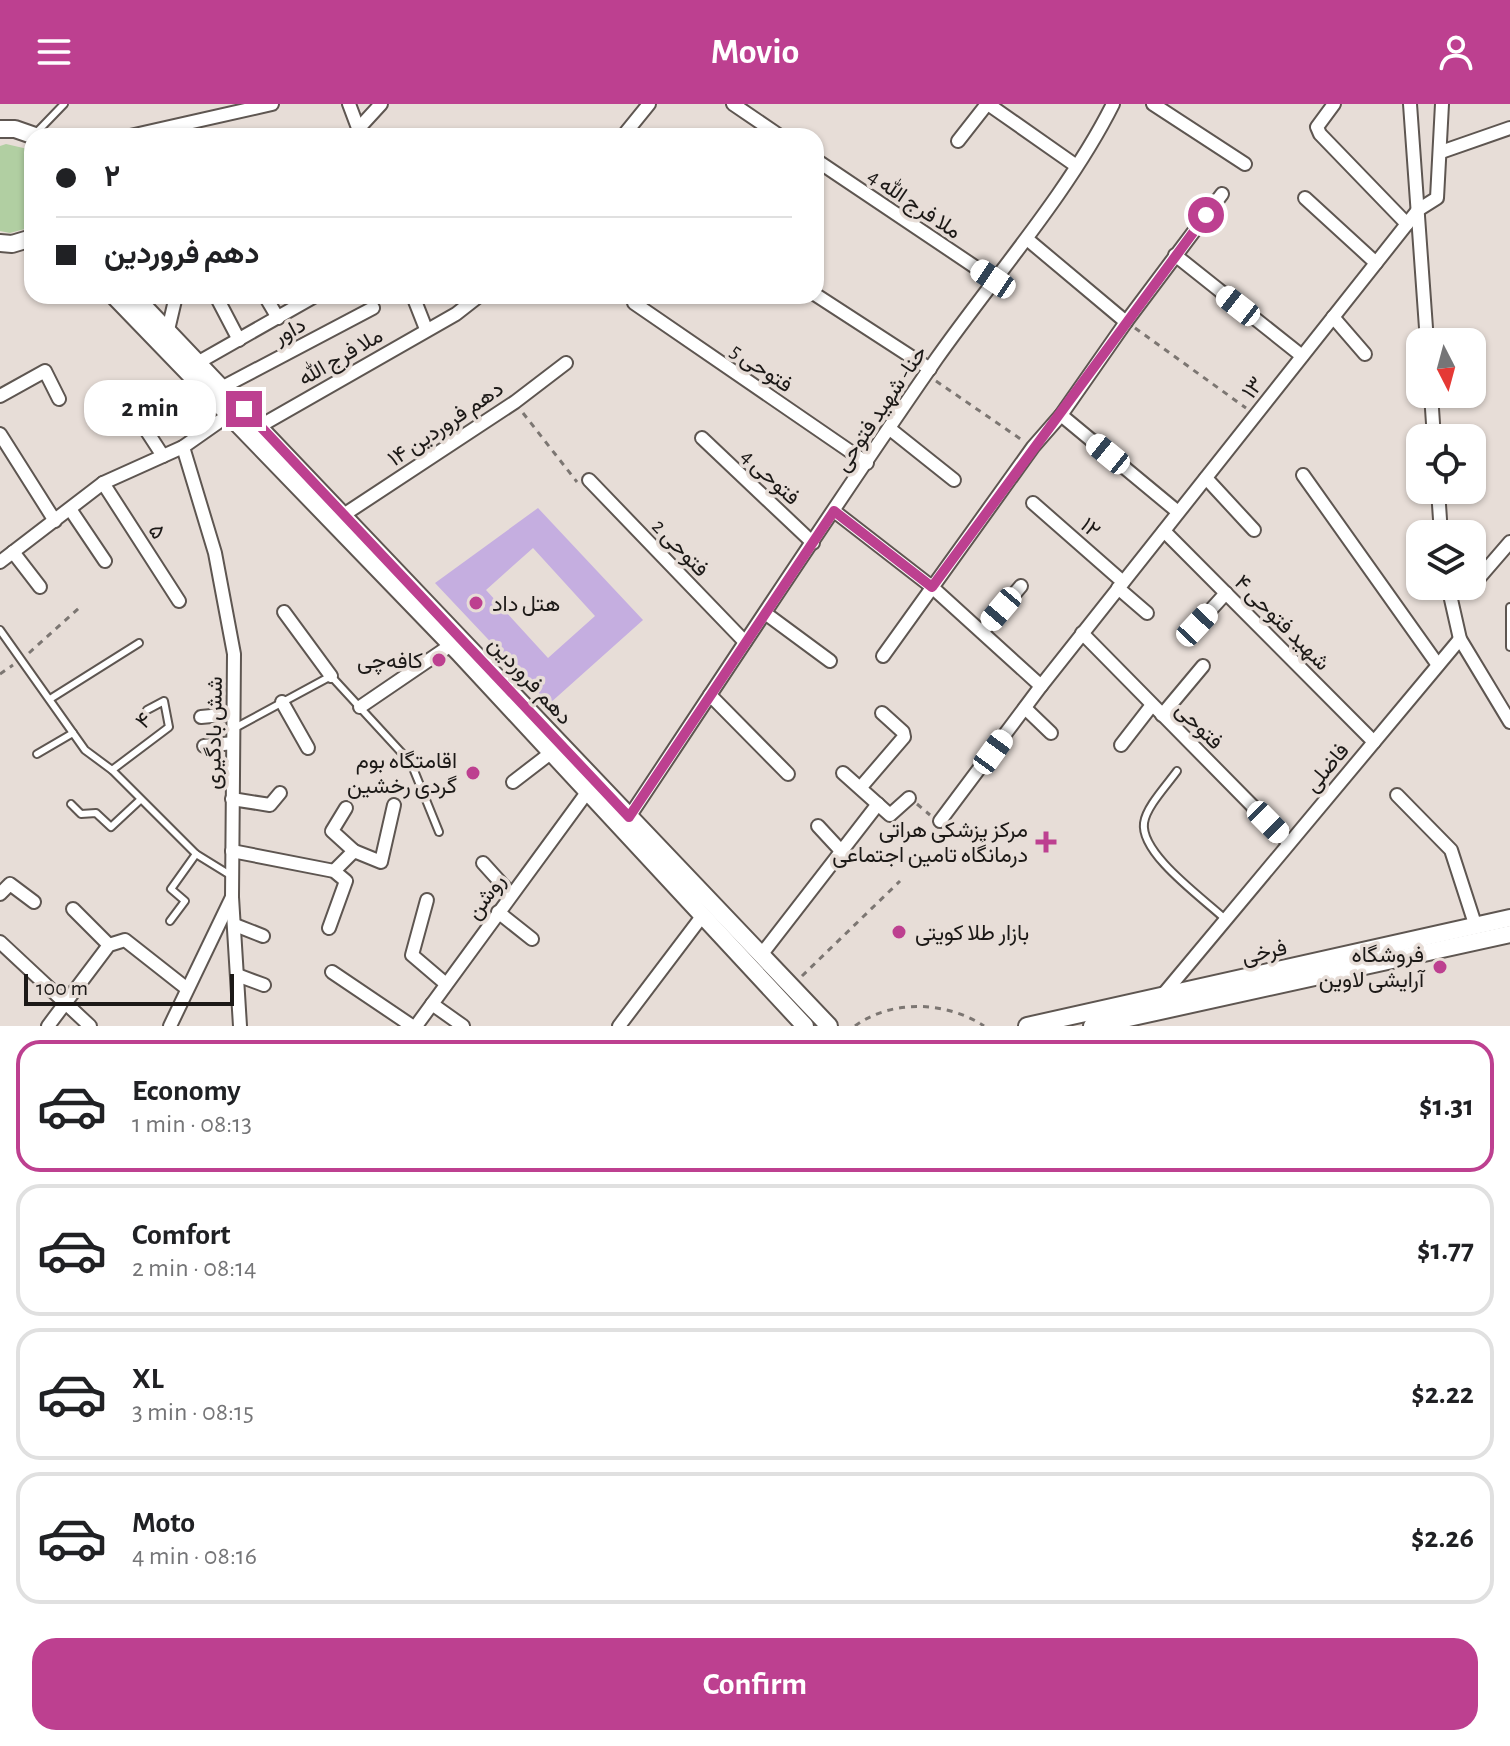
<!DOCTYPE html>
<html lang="en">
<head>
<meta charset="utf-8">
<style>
	:root { --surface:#fff; --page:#f2f2f2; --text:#202124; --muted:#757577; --line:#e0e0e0; --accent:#bd4090 }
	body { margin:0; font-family:"Alegreya Sans",Vazirmatn,sans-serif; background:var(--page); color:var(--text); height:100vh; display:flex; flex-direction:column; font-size:30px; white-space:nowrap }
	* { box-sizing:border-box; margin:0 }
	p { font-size:26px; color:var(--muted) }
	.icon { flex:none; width:44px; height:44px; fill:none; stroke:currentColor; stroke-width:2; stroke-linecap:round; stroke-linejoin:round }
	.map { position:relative; height:922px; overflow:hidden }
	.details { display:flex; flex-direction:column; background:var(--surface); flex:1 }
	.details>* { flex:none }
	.top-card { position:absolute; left:24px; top:24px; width:800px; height:176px; border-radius:24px; box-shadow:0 2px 6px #0004; display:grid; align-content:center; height:176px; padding:0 32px; background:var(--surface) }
	.needle { width:52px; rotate:174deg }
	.controls { position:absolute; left:1406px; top:224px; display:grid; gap:16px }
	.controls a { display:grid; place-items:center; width:80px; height:80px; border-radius:16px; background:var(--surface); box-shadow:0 2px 6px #0004; font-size:40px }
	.scale { position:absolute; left:24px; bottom:20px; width:210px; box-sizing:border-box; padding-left:8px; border:4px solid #1c1917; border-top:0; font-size:22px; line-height:28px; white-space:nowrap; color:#1c1917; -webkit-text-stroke:6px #e7ddd7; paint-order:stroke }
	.end { position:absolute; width:36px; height:36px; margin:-18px; border:10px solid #bd4090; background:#fff; box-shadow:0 0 0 4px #fff }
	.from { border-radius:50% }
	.bubble { position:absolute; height:56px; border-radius:24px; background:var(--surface); box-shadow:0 2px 6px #0004; font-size:26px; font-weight:700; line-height:56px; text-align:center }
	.car { position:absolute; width:24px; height:48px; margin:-24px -12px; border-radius:10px; box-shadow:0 0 6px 2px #0007; background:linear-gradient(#fff 24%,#345 0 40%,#fff 0 76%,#345 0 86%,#fff 0) }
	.top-card b { display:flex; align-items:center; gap:28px; height:76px; font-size:30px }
	.top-card b+b { border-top:2px solid var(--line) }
	.top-card i { width:20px; height:20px; background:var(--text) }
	ul { padding:14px 0 0; list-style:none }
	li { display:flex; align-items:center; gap:24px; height:132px; margin:0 16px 12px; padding:0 16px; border:4px solid var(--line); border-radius:24px }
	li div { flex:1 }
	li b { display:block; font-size:30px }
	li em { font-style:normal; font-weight:700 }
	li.selected { border-color:var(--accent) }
	li>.icon { width:72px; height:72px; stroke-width:1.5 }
	.button { display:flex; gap:16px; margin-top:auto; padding:16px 32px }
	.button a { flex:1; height:92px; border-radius:24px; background:var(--accent); color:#fff; font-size:32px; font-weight:700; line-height:92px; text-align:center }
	header { display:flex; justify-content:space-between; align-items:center; height:104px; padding:0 32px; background:var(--accent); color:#fff; font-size:36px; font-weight:700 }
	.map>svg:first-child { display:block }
	.green { fill:#b1cfa2 }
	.building { fill:#c5aee0; fill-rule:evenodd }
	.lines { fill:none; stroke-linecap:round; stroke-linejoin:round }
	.service-casing { stroke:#5e5651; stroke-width:10 }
	.minor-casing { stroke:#5e5651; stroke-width:16 }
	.secondary-casing { stroke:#5e5651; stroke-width:20 }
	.path { stroke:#7c7672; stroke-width:3; stroke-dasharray:6 6; stroke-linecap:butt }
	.service { stroke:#fff; stroke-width:6 }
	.minor { stroke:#fff; stroke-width:12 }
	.secondary { stroke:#fff; stroke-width:16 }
	.route { stroke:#bd4090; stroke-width:10 }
	.poi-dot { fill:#bd4090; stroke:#e7ddd7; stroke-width:3 }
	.labels { text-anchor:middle; stroke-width:7; stroke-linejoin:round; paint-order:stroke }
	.street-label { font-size:22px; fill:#1c1917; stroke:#e7ddd7 }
	.poi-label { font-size:22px; fill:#1c1917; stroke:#e7ddd7; text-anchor:end }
</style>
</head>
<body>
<header><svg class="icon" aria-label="menu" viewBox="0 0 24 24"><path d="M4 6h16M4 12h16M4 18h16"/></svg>Movio<svg class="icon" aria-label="person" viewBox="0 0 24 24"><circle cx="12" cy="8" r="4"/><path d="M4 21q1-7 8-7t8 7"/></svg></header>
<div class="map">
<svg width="1510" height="922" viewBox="0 0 1510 922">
	<rect width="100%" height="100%" fill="#e7ddd7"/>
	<polygon class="green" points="6,40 32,46 32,123 10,129 0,127 0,42"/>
	<path class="building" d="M538,404L643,516L549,600L435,479ZM533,444L595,512L548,554L486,486Z"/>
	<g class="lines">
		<defs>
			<g id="service">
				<polyline points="36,29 64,0"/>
				<polyline points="1510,503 1510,543"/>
				<polyline points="0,526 85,646 112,666 196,750 230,771"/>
				<polyline points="50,595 139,539"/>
				<polyline points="233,625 331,572 411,659 439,728"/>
				<polyline points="37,650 73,629"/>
				<polyline points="112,666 169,623 164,597 147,606"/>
				<path d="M1177,667C1167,681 1146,703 1144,719C1140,750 1204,795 1225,815"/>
				<polyline points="71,700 81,710 96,709 111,723 140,696"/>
				<polyline points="170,817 185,797 171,785 196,750"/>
			</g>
			<g id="minor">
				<polyline points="349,0 361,32"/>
				<polyline points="733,0 780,32"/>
				<polyline points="988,0 1075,61"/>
				<polyline points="1153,0 1245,60"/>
				<polyline points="1334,0 1317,23 1320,30 1407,120"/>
				<polyline points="1410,0 1427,238"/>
				<polyline points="359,24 381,0"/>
				<polyline points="130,32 272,0"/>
				<polyline points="623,32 649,0"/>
				<polyline points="958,37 987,0"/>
				<polyline points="1441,48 1510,24"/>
				<polyline points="816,56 993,175"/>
				<polyline points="1305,94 1376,159"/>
				<polyline points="1027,135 1126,218"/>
				<polyline points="1175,151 1302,252"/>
				<polyline points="816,191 930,265"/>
				<polyline points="216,192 239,236"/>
				<polyline points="265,192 278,214"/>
				<polyline points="413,192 426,225"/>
				<polyline points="634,199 867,359"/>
				<polyline points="1333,213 1365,250"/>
				<polyline points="168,226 176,192"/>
				<polyline points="199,258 315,192"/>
				<polyline points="223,283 373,204"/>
				<polyline points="1431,290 1434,334"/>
				<polyline points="0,292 45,267 59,295"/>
				<polyline points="133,306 163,352"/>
				<polyline points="1061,311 1178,408"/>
				<polyline points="260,322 456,210 479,192"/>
				<polyline points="890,325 954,376"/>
				<polyline points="0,330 55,417"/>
				<polyline points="702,334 813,439"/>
				<polyline points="183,343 215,449 234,550 232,793 240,922"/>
				<polyline points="1303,371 1438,561"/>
				<polyline points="1206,374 1254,426"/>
				<polyline points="589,376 745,538"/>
				<polyline points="103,379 179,497"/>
				<polyline points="1438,386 1441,430"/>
				<polyline points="1033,399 1123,478"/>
				<polyline points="70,405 105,457"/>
				<polyline points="834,407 932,483 1041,582"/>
				<polyline points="345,410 515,298 566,259"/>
				<polyline points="1164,427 1374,638"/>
				<polyline points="13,448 40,483"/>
				<polyline points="0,458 103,379 183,343 230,310"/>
				<polyline points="1448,482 1460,535 1510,618"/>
				<polyline points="1472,482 1510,438"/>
				<polyline points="1118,484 1147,509"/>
				<polyline points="284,508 331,572"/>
				<polyline points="765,509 830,557"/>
				<polyline points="1197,521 1226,489"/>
				<polyline points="982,528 1021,482"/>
				<polyline points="1082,529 1289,739"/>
				<polyline points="883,552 1033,343 1061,311 1126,218 1222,90"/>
				<polyline points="710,591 788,670"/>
				<polyline points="282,598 308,644"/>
				<polyline points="360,603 451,541"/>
				<polyline points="1025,604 1051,629"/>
				<polyline points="1162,611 1203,562"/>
				<polyline points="201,613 233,610"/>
				<polyline points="1121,641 1152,601"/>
				<polyline points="204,642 233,639"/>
				<polyline points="843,669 890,711 909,694"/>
				<polyline points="513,678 552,648"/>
				<polyline points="861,683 904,633 903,628 882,609"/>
				<polyline points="1397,691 1451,746 1475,820"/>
				<polyline points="232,695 270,701 280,689"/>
				<polyline points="346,704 332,727 354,747"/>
				<path d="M629,713C731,560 832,405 937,254C994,173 1069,88 1113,0"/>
				<polyline points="940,717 1041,582 1418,106 1437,94 1442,0"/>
				<polyline points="818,722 843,749"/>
				<polyline points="232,747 334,767 346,777 329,824"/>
				<polyline points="483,759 511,790"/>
				<polyline points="334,767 354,747 381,758 394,701"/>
				<polyline points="0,790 10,780 34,798"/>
				<polyline points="427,796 412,851 446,880"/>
				<polyline points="73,805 109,841"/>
				<polyline points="498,808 532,835"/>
				<polyline points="235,821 263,832"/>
				<polyline points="0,838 90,922"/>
				<polyline points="761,851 878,700"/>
				<polyline points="332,868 412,922"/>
				<polyline points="237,871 264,881"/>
				<polyline points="1162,892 1460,535"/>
				<polyline points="432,900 463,922"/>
				<polyline points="48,922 109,841 125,836 186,884"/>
				<polyline points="170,922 232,793"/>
				<polyline points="416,922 588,687"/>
				<polyline points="619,922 703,811"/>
			</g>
			<g id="secondary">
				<polyline points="0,25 15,25 35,32"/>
				<polyline points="0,139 12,140 32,134"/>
				<polyline points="114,192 459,549 805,922"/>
				<polyline points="134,192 829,922"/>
				<polyline points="1027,922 1510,814"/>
				<polyline points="1092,922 1510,830"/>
			</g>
		</defs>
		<use href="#service" class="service-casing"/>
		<use href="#minor" class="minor-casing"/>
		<use href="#secondary" class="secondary-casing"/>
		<g class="path">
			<polyline points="1135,224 1246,304"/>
			<polyline points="936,277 1022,336"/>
			<polyline points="523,309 577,378"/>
			<polyline points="29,549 79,504"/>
			<polyline points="0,570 13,561"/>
			<polyline points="917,700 930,711"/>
			<polyline points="802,872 900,777"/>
			<path d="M855,922C892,895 946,897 984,922"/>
		</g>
		<use href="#service" class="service"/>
		<use href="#minor" class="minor"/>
		<use href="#secondary" class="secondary"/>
	</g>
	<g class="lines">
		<polyline class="route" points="244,305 629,713 834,407 932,483 1206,111"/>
	</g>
	<g class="poi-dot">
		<circle cx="476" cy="499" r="8"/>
		<circle cx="439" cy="556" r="8"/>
		<circle cx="473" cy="669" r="8"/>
		<path d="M1042 726h8v8h8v8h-8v8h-8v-8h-8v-8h8z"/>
		<circle cx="899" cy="828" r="8"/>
		<circle cx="1440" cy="863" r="8"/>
	</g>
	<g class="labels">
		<g class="street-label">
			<text transform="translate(915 99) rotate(34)" y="8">4 ملا فرج الله</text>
			<text transform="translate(289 226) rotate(-28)" y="8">داور</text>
			<text transform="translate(340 252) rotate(-30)" y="8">ملا فرج الله</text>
			<text transform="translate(762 263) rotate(34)" y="8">فتوحی 5</text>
			<text transform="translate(1252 283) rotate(-52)" y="8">۱۳</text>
			<text transform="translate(880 304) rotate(-56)" y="8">حنا- شهید فتوحی</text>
			<text transform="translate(445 319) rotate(-34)" y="8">دهم فروردین ۱۴</text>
			<text transform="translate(771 372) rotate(43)" y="8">فتوحی 4</text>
			<text transform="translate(1091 423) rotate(41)" y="8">۱۲</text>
			<text transform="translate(158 427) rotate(58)" y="8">۵</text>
			<text transform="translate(681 443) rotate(46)" y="8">فتوحی 2</text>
			<text transform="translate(1283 518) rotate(45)" y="8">شهید فتوحی ۴</text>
			<text transform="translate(531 576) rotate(47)" y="8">دهم فروردین</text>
			<text transform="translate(143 616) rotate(-45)" y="8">۴</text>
			<text transform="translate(1200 621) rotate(45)" y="8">فتوحی</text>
			<text transform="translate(213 629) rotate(-89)" y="8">شش بادگیری</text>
			<text transform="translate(1326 663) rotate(-50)" y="8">فاضلی</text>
			<text transform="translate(485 792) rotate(-54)" y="8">روشن</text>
			<text transform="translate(1264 847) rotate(-13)" y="8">فرخی</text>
		</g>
		<g class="poi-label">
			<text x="492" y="507" text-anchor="start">هتل داد</text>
			<text x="423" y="564">کافه‌چی</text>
			<text x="457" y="664">اقامتگاه بوم<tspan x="457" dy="25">گردی رخشین</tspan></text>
			<text x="1028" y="733">مرکز پزشکی هراتی<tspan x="1028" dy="25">درمانگاه تامین اجتماعی</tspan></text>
			<text x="915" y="836" text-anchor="start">بازار طلا کویتی</text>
			<text x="1424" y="858">فروشگاه<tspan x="1424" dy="25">آرایشی لاوین</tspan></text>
		</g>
	</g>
</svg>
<div class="controls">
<a><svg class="needle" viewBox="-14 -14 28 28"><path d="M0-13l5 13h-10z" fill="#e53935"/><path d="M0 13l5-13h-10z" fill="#757577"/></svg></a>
<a><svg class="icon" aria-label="locate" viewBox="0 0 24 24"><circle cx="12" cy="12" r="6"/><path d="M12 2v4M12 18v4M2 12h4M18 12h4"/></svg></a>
<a><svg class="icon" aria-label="layers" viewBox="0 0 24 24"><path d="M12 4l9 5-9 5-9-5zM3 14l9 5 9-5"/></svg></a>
</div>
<div class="scale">100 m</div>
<i class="end from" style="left:1206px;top:111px"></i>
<i class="end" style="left:244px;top:305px"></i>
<div class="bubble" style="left:84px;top:276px;width:132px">2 min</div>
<i class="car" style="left:993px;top:175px;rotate:304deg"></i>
<i class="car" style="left:1238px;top:202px;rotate:308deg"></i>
<i class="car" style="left:1108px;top:350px;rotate:309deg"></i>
<i class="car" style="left:1001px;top:505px;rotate:220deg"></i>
<i class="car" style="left:1197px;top:521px;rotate:43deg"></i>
<i class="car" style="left:993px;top:648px;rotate:36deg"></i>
<i class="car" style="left:1268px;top:718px;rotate:135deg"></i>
<div class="top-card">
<b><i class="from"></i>۲</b>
<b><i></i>دهم فروردین</b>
</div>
</div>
<section class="details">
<ul>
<li class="selected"><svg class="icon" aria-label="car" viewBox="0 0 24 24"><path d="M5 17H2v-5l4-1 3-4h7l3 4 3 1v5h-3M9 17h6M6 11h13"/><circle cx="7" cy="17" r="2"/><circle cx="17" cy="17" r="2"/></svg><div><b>Economy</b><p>1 min · 08:13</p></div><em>$1.31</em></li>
<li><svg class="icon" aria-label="car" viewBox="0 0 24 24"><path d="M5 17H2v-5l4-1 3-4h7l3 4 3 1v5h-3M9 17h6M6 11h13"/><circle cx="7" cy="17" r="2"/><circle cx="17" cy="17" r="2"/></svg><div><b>Comfort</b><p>2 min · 08:14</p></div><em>$1.77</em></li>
<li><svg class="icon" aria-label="car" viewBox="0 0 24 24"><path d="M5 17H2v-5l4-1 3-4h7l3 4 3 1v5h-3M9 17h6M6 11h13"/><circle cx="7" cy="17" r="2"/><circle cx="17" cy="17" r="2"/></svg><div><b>XL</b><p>3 min · 08:15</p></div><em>$2.22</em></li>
<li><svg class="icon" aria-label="car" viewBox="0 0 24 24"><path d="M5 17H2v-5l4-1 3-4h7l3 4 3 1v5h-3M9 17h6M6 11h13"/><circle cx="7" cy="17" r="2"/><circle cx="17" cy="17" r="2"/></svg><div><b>Moto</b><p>4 min · 08:16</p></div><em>$2.26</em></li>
</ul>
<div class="button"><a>Confirm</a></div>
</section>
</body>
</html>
